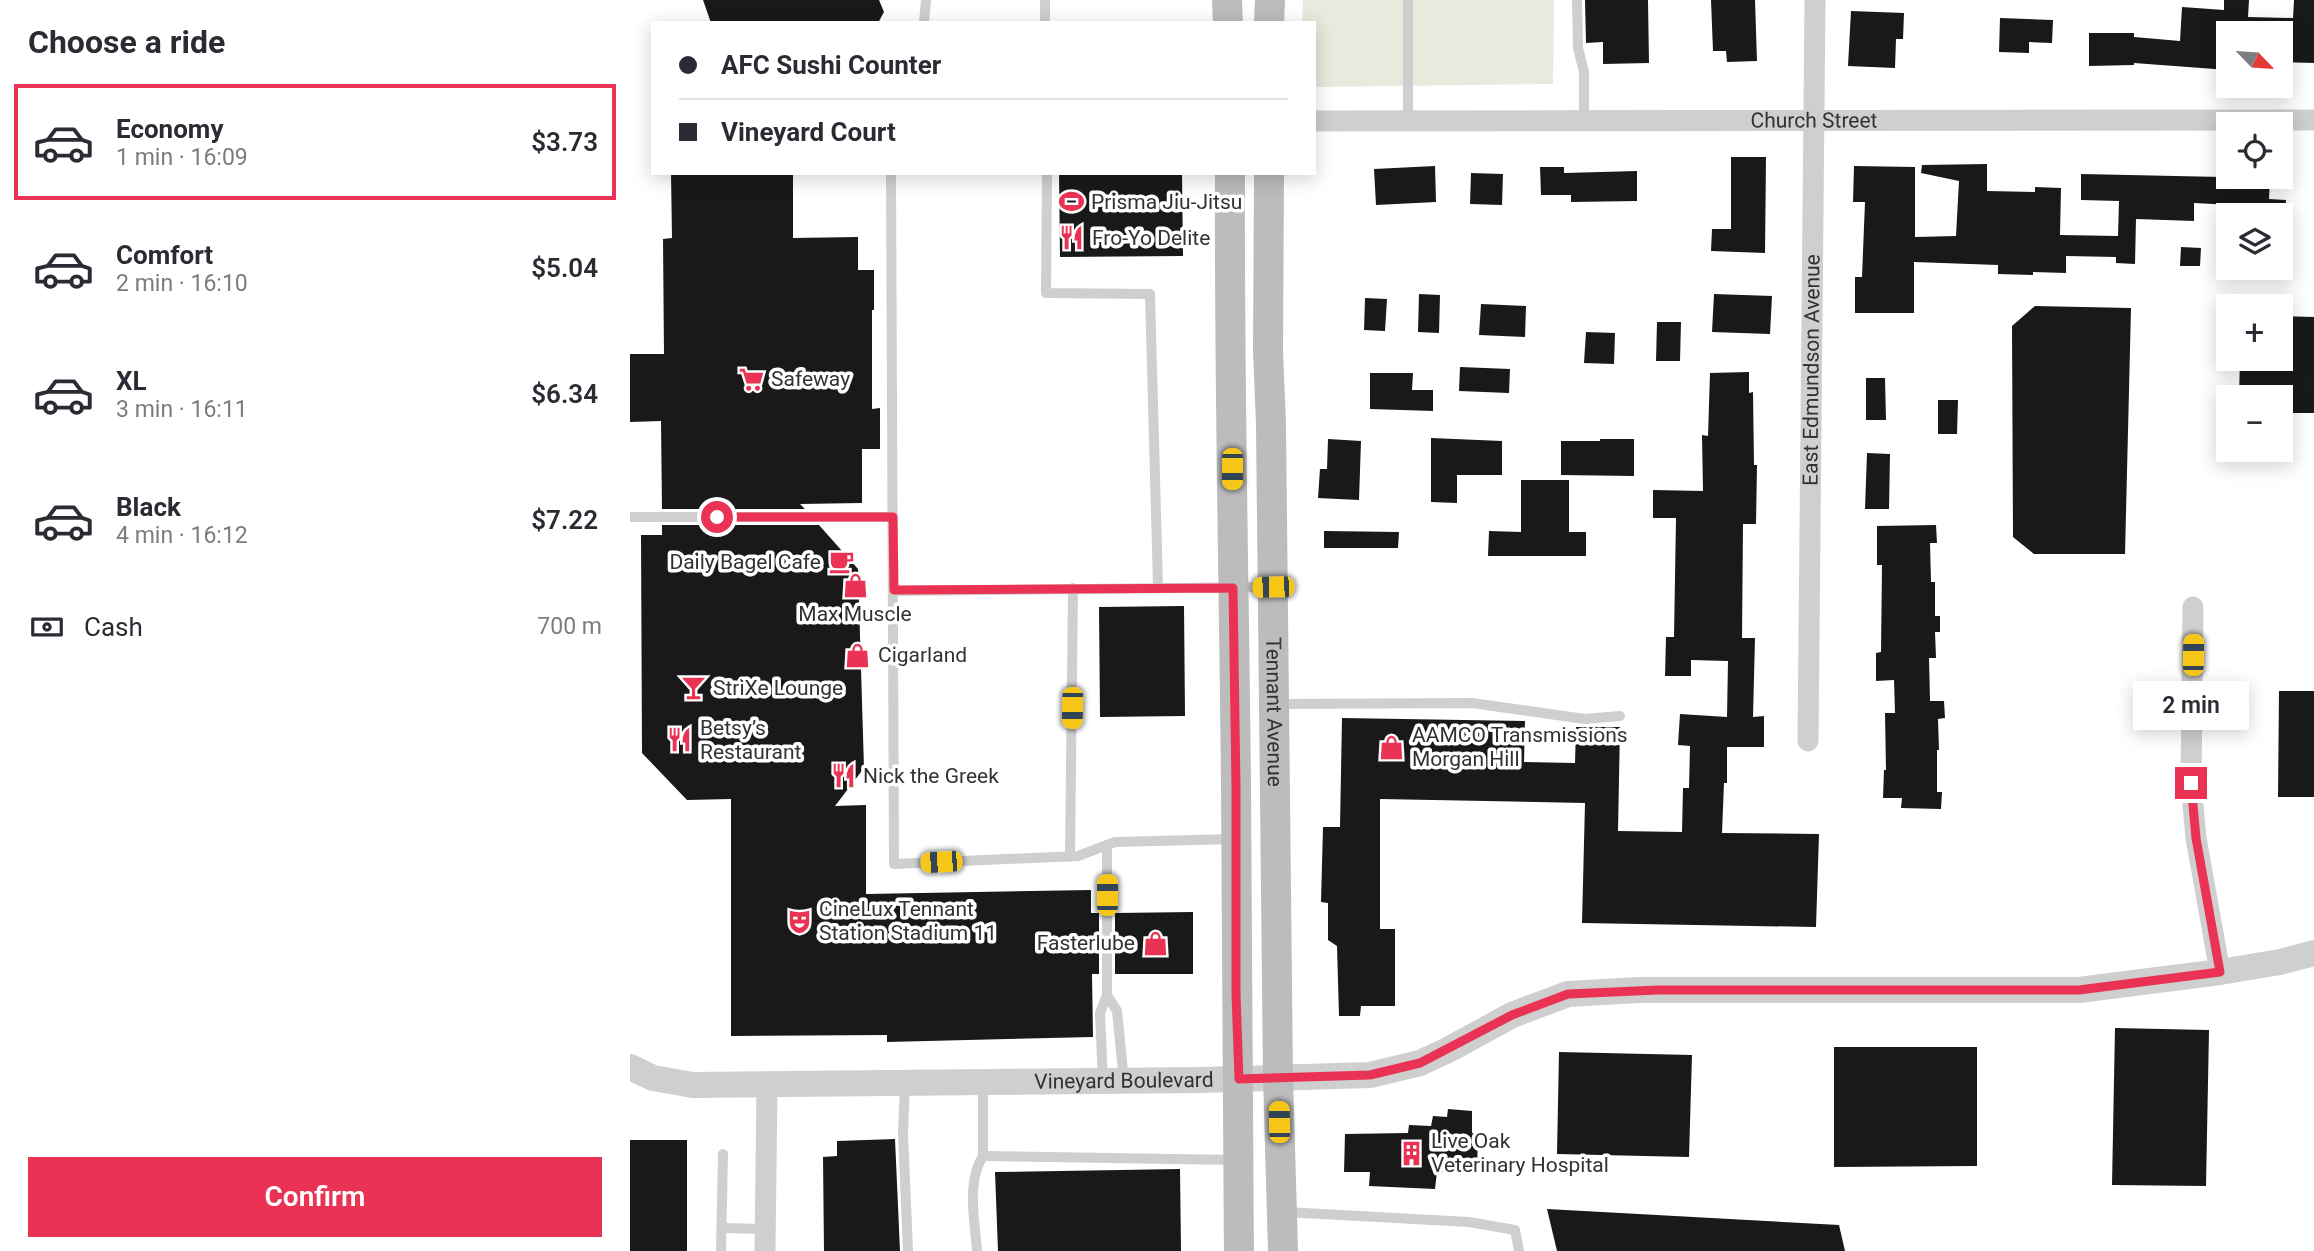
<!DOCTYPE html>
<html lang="en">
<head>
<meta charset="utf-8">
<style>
	:root { --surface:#fff; --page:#f7f7f7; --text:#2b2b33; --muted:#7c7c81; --line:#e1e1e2; --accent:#ea3354 }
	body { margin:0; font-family:Roboto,sans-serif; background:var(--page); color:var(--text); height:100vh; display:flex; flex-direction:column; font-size:26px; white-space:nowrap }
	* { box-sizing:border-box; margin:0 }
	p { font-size:23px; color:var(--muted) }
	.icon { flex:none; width:38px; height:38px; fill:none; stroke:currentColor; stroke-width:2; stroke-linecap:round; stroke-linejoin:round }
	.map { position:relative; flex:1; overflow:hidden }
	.panel { display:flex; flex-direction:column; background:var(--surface); width:630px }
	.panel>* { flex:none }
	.hud { position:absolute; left:21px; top:21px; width:665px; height:154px; border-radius:0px; box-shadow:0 4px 18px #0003; display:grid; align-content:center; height:154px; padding:0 28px; background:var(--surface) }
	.needle { width:46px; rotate:115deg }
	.tools { position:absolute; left:1586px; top:21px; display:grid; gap:14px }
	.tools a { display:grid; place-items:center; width:77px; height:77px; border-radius:0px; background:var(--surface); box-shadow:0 4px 18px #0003; font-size:35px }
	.end { position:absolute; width:32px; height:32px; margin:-16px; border:9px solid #ea3354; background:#fff; box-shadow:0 0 0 4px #fff }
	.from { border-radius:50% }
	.bubble { position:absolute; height:49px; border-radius:0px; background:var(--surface); box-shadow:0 4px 18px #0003; font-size:23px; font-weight:600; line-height:49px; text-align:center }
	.car { position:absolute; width:21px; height:42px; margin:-21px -10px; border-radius:9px; box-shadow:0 0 5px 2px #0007; background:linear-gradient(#f5c518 24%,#345 0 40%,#f5c518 0 76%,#345 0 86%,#f5c518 0) }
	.hud b { display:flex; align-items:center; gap:24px; height:66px; font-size:26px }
	.hud b+b { border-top:2px solid var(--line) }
	.hud i { width:18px; height:18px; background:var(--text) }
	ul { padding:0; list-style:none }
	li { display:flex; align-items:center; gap:21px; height:116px; margin:0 14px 10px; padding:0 14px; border:4px solid transparent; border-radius:0px }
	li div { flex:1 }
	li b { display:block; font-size:26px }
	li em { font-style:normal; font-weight:600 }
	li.active { border-color:var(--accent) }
	li>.icon { width:63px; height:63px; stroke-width:1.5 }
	h2 { padding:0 28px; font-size:32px; line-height:84px }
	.pay { display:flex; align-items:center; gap:18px; height:77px; padding:0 28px; font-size:26px }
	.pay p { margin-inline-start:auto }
	.cta { display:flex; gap:14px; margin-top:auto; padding:14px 28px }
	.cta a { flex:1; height:80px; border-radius:0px; background:var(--accent); color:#fff; font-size:28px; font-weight:600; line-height:80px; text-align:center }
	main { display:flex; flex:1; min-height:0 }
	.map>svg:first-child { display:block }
	.green { fill:#e6ebdd }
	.building { fill:#191919 }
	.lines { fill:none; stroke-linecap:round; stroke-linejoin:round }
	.service { stroke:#cfcfcf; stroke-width:10 }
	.minor { stroke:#cfcfcf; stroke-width:21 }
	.tertiary { stroke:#cfcfcf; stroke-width:26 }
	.secondary { stroke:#bcbcbc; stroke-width:30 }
	.route { stroke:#ea3354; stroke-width:9 }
	.labels { text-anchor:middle; stroke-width:7; stroke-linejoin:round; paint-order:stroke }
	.street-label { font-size:21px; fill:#323232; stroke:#fff }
	.poi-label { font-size:21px; fill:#323232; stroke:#fff; text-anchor:start }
</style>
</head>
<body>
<main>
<section class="panel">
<h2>Choose a ride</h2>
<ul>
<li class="active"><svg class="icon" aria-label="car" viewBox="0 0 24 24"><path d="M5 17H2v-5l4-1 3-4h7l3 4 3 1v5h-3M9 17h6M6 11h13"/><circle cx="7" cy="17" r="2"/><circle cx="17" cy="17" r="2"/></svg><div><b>Economy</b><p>1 min · 16:09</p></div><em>$3.73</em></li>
<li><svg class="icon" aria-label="car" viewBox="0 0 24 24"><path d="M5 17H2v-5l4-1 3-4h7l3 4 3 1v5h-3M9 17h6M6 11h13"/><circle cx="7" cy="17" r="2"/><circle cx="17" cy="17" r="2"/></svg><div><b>Comfort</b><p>2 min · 16:10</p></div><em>$5.04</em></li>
<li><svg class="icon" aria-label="car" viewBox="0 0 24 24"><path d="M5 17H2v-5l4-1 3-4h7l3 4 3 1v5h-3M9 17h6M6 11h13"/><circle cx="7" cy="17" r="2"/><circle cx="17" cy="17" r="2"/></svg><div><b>XL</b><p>3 min · 16:11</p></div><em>$6.34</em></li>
<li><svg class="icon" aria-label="car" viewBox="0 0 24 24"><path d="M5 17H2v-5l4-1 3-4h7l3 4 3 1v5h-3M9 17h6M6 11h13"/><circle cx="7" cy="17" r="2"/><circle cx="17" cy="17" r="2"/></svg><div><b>Black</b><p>4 min · 16:12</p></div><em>$7.22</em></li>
</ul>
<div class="pay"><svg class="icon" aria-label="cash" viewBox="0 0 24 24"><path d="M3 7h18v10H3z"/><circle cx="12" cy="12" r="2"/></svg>Cash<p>700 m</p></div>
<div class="cta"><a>Confirm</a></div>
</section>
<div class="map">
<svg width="1684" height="1251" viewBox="0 0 1684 1251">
	<rect width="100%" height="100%" fill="#fff"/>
	<polygon class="green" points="673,0 924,0 923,84 688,87 684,85 684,23 672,23"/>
	<g class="building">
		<polygon points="73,0 249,0 254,12 248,23 81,23"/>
		<polygon points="955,0 1018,0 1019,63 973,64 973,42 956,43"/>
		<polygon points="1081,0 1125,0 1127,61 1097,62 1096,51 1083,51"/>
		<polygon points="1594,0 1619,0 1618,17 1663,18 1664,0 1684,0 1684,63 1650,62 1650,33 1598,33 1598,70 1504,63 1504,65 1459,66 1459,33 1504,33 1504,37 1550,41 1552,7 1594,10"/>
		<polygon points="1221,11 1274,13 1273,39 1266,39 1265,68 1218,66"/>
		<polygon points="1370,18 1423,20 1422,43 1399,42 1399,53 1369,52"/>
		<polygon points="1101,157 1136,157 1135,253 1081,251 1082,229 1101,229"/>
		<polygon points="1357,164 1357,191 1405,192 1405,187 1431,188 1430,235 1488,236 1489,201 1451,200 1451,174 1640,178 1639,199 1656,200 1655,215 1602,214 1602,205 1564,203 1564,221 1506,219 1505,264 1486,263 1486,257 1436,256 1436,273 1403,272 1403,275 1368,274 1368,265 1284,262 1284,313 1225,313 1225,277 1232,277 1235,202 1223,202 1224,166 1285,167 1285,237 1326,236 1329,181 1291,173 1292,165"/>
		<polygon points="805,166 806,202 746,205 744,169"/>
		<polygon points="910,167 934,167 934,173 1007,171 1007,201 941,202 941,195 911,195"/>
		<polygon points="41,173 163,173 163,238 228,237 228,270 244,270 244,310 242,310 242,409 250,408 250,449 232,449 232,503 170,504 175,509 32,509 31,421 0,422 0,354 34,354 33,239 42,238"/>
		<polygon points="429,173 552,173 553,256 430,257"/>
		<polygon points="841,173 873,174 872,205 840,204"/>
		<polygon points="1551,247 1571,248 1570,266 1550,266"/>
		<polygon points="789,294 810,295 809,333 788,332"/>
		<polygon points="1084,294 1142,296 1140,334 1082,332"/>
		<polygon points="735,298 757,299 755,331 734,330"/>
		<polygon points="851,304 896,306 895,337 849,335"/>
		<polygon points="1405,306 1501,308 1495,554 1404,554 1383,537 1382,326"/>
		<polygon points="1650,316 1684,317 1684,413 1650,413 1650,397 1609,397 1610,359 1650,359"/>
		<polygon points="1027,322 1051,322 1050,361 1026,361"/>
		<polygon points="956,332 985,333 984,364 954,363"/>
		<polygon points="830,367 880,369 879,393 829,391"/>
		<polygon points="1119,372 1119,393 1123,392 1124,465 1127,465 1126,524 1113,524 1112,638 1125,638 1123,717 1134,716 1134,747 1097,747 1097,783 1094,783 1092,833 1189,834 1186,927 952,923 955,803 750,799 750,929 765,929 765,1006 731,1006 730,1016 709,1016 707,946 698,940 698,903 691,902 693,827 710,827 712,718 895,721 894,762 945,763 946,727 990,727 988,831 1052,832 1053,788 1059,788 1060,746 1048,745 1050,714 1097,717 1098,661 1061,660 1061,676 1035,676 1036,637 1044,637 1046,518 1023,518 1023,490 1073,491 1072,435 1078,436 1080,373"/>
		<polygon points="740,373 783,373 782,390 803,390 803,411 740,409"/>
		<polygon points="1236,378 1255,378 1256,420 1236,420"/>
		<polygon points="1308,400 1328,400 1327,434 1308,434"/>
		<polygon points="801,438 872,441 872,475 827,475 827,503 801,502"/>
		<polygon points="698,439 731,441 729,500 688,498 690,469 697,469"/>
		<polygon points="970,439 1004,439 1004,476 931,475 931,441 970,441"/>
		<polygon points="1237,453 1260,454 1259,509 1235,509"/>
		<polygon points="891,480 939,480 939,532 956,532 956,556 858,556 859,531 891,532"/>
		<polygon points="32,525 189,525 228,569 234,768 205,806 236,805 236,894 461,890 461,913 469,913 469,974 462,974 463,1037 257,1042 257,1035 101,1036 101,799 57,800 12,753 11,535 32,535"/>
		<polygon points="1306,525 1307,543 1300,543 1301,582 1305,582 1305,616 1310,616 1310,632 1305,632 1306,658 1299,658 1300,701 1314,701 1315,718 1308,719 1309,750 1307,750 1307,792 1312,792 1311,809 1271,808 1272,798 1253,798 1254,770 1256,770 1255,713 1265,713 1264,680 1246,681 1246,653 1251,652 1252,565 1247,565 1247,526"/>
		<polygon points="694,531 769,532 768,548 694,548"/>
		<polygon points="554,606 555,716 470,717 469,607"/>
		<polygon points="1649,691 1684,691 1684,797 1648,797"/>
		<polygon points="563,912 563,974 485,974 485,913"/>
		<polygon points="1485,1028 1579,1030 1576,1186 1482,1185"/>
		<polygon points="1204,1047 1347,1047 1347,1166 1204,1167"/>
		<polygon points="929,1052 1062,1055 1059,1157 927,1154"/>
		<polygon points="818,1109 842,1111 842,1133 848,1133 847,1172 807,1172 805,1189 739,1186 740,1172 714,1172 715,1134 778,1133 779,1125 801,1126 803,1116 817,1117"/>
		<polygon points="265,1139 270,1251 194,1251 193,1157 207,1156 207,1141"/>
		<rect x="0" y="1140" width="57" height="111"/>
		<polygon points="550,1169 551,1251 368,1251 365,1172"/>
		<polygon points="917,1209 1209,1225 1215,1251 927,1251"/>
	</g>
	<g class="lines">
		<g class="service">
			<polyline points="415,0 415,23"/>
			<polyline points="778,0 778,120"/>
			<polyline points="947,0 948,48 954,72 954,120"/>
			<polyline points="294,23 296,0"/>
			<polyline points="261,173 264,864 448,856 485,842 603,839"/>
			<polyline points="417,173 416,293 520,294 528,587"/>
			<polyline points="0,517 263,517"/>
			<polyline points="264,591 639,587"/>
			<polyline points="647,704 842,703 955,719 990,716"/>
			<polyline points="440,857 443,588"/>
			<polyline points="477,995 487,1011 494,1081"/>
			<polyline points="473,1082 470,1013 477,995 477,845"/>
			<polyline points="275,1083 273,1133 278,1251"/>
			<polyline points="353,1156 605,1160"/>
			<polyline points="655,1212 839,1222 885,1230 889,1251"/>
			<polyline points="92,1228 135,1229"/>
			<polyline points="91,1251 93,1154"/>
			<path d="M347,1251C345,1222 336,1182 353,1156V1083"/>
		</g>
		<g class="minor">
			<path id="s1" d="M684,121L1684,120"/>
			<polyline points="1563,607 1561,784 1566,838 1590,972"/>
			<path id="s2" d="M1178,741L1185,0"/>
			<polyline points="135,1251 137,1085"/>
		</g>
		<path class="tertiary" id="s3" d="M0,1067L23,1078L63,1085L571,1080L740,1075L790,1063L818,1050L882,1015L938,994L1009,990H1449L1590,972L1650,962L1684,953"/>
		<g class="secondary">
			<polyline points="597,0 598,23"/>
			<polyline points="639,23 640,0"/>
			<path d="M600,173C599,377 604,581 606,785C608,941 607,1096 609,1251"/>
			<path id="s4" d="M639,173L638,351L641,424L648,1077L653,1251"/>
		</g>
	</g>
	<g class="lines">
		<polyline class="route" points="87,517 263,517 264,590 603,588 606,786 606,994 609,1079 740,1075 790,1063 882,1015 938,994 1028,990 1449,990 1590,972 1566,838 1561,783"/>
	</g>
	<defs>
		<symbol id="stadium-bare" viewBox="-9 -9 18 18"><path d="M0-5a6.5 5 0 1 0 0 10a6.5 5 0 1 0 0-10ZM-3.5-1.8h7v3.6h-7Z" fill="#ea3354" stroke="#fff" stroke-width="2.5" paint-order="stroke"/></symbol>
		<symbol id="restaurant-bare" viewBox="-9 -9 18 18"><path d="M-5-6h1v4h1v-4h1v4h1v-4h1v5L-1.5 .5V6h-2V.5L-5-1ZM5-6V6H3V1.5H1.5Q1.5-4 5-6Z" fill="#ea3354" stroke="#fff" stroke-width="2.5" paint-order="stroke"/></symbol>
		<symbol id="supermarket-bare" viewBox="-9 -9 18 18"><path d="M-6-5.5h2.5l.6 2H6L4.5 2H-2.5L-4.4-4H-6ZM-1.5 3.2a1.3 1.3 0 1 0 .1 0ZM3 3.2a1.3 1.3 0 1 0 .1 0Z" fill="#ea3354" stroke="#fff" stroke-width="2.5" paint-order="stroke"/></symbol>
		<symbol id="cafe-bare" viewBox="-9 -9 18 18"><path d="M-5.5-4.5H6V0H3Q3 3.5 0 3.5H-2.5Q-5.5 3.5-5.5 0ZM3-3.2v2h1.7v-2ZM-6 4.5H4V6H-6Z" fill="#ea3354" stroke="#fff" stroke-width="2.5" paint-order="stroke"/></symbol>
		<symbol id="shop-bare" viewBox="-9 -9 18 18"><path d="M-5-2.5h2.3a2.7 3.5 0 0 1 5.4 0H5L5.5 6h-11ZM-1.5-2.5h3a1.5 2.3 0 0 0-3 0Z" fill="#ea3354" stroke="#fff" stroke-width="2.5" paint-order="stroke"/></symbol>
		<symbol id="bar-bare" viewBox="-9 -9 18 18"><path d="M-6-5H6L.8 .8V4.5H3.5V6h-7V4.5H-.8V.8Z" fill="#ea3354" stroke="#fff" stroke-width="2.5" paint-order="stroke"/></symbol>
		<symbol id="theatre-bare" viewBox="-9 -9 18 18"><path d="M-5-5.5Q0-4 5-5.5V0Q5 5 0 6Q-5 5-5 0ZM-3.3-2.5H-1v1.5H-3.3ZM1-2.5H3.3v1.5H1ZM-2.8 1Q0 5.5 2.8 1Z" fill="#ea3354" stroke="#fff" stroke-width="2.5" paint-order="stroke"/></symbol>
		<symbol id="building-bare" viewBox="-9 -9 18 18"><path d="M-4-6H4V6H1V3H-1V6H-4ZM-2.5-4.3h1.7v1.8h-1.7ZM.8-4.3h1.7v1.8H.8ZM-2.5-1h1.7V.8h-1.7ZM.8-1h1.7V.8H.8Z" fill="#ea3354" stroke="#fff" stroke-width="2.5" paint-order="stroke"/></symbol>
	</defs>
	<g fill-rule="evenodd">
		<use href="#stadium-bare" x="424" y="184" width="35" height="35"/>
		<use href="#restaurant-bare" x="424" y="220" width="35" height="35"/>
		<use href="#supermarket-bare" x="104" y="362" width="35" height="35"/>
		<use href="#cafe-bare" x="194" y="544" width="35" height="35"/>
		<use href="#shop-bare" x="208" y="568" width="35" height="35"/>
		<use href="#shop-bare" x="210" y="638" width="35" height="35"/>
		<use href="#bar-bare" x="46" y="670" width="35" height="35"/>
		<use href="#restaurant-bare" x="32" y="722" width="35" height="35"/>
		<use href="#shop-bare" x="744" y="730" width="35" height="35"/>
		<use href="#restaurant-bare" x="196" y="758" width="35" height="35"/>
		<use href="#theatre-bare" x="152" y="904" width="35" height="35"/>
		<use href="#shop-bare" x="508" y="926" width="35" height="35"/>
		<use href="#building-bare" x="764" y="1136" width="35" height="35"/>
	</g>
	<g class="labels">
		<g class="street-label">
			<text dy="7" stroke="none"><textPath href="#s1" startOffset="500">Church Street</textPath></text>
			<text dy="7" stroke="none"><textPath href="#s2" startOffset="371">East Edmundson Avenue</textPath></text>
			<text dy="7" stroke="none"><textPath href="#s4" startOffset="539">Tennant Avenue</textPath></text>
			<text dy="7" stroke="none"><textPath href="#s3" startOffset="497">Vineyard Boulevard</textPath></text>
		</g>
		<g class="poi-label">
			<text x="461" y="209">Prisma Jiu-Jitsu</text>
			<text x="462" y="245">Fro-Yo Delite</text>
			<text x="141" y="386">Safeway</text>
			<text x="191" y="569" text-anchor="end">Daily Bagel Cafe</text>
			<text x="225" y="621" text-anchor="middle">Max Muscle</text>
			<text x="248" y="662">Cigarland</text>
			<text x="83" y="695">StriXe Lounge</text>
			<text x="70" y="735">Betsy’s<tspan x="70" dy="24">Restaurant</tspan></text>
			<text x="782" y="742">AAMCO Transmissions<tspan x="782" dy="24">Morgan Hill</tspan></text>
			<text x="233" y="783">Nick the Greek</text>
			<text x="189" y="916">CineLux Tennant<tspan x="189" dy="24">Station Stadium 11</tspan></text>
			<text x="505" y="950" text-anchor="end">Fasterlube</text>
			<text x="801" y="1148">Live Oak<tspan x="801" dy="24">Veterinary Hospital</tspan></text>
		</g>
	</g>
</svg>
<div class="tools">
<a><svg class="needle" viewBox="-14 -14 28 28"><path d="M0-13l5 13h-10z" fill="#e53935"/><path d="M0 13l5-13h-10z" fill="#7c7c81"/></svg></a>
<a><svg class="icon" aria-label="locate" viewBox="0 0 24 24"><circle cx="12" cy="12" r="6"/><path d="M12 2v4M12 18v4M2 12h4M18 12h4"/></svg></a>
<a><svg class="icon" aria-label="layers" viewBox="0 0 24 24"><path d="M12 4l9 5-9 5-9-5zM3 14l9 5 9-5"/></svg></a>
<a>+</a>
<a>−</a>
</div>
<i class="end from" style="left:87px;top:517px"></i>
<i class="end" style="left:1561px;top:783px"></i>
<div class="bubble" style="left:1503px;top:681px;width:116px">2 min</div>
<i class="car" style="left:602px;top:469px;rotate:180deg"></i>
<i class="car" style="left:643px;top:587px;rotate:269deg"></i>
<i class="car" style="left:1563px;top:655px;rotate:1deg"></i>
<i class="car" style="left:442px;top:708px;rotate:181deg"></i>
<i class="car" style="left:311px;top:862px;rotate:267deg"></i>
<i class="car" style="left:477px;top:895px;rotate:0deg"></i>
<i class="car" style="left:649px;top:1122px;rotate:359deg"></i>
<div class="hud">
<b><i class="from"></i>AFC Sushi Counter</b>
<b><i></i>Vineyard Court</b>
</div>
</div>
</main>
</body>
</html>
